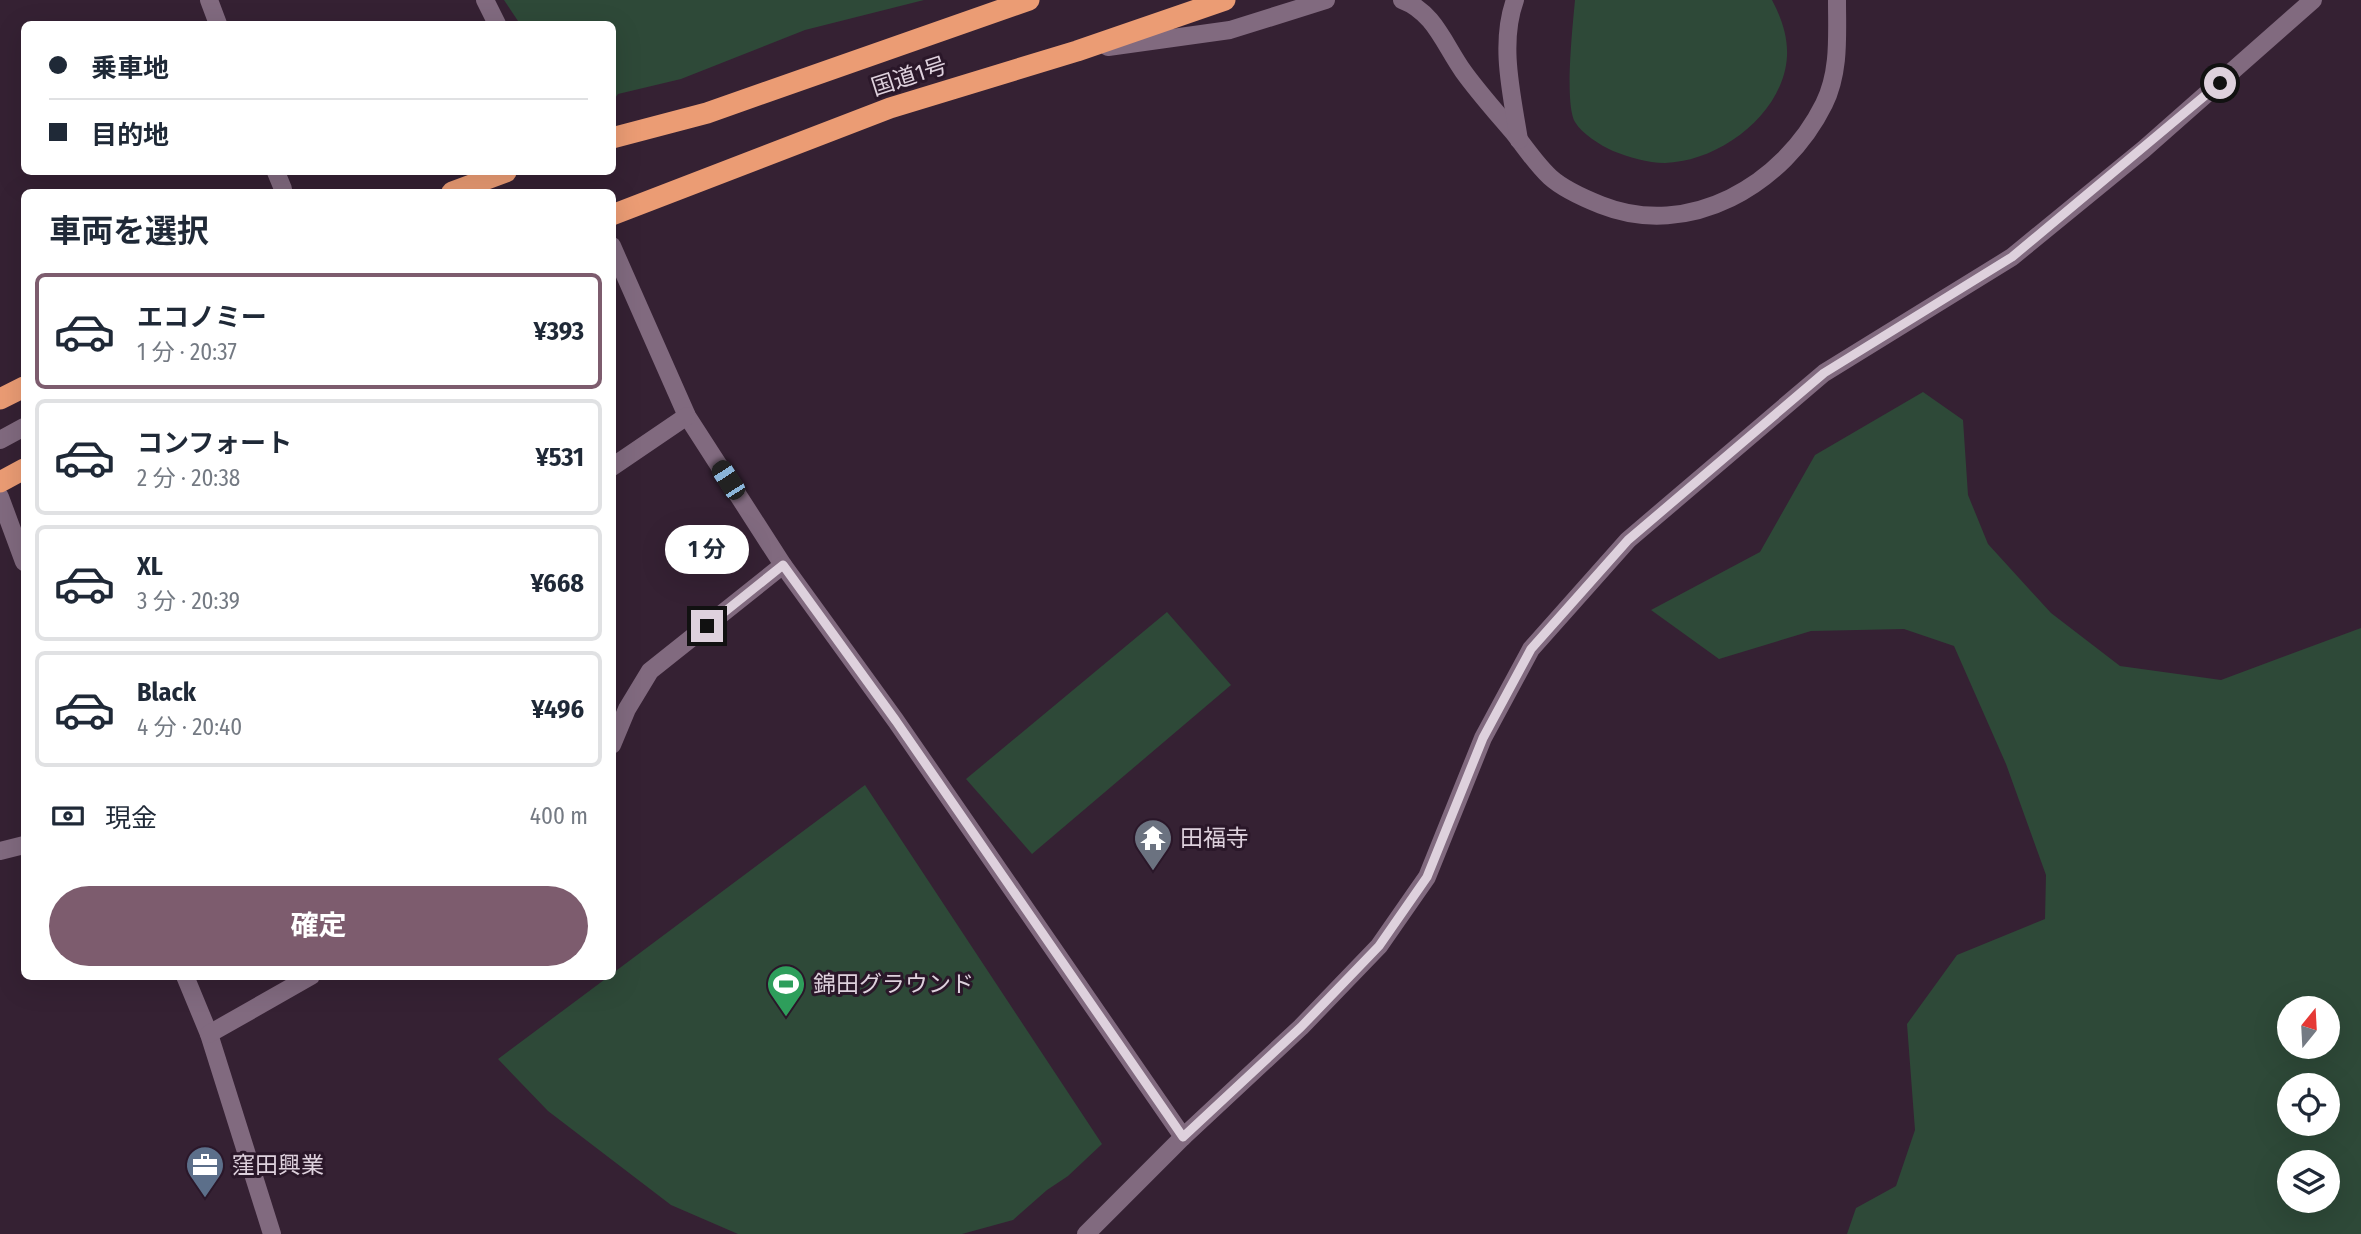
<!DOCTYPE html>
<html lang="ja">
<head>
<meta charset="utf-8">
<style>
	:root { --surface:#fff; --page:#f2f2f3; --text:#1f2937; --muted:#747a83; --line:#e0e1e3; --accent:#7d5c6e }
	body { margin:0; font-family:"Fira Sans Condensed","Noto Sans JP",sans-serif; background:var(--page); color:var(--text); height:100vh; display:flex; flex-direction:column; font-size:26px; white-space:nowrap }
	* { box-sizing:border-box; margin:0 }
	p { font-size:23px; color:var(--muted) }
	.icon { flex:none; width:38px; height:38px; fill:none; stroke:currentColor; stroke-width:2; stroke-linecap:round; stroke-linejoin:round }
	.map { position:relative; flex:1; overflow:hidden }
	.details { position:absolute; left:21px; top:189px; width:595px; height:791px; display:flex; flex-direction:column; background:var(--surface); border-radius:10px; box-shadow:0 7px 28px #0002 }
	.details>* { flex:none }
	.hud { position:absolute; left:21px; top:21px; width:595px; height:154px; border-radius:10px; box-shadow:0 7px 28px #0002; display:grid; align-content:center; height:154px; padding:0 28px; background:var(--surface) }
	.needle { width:46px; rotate:18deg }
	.tools { position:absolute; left:2277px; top:996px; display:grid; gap:14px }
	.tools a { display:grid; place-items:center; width:63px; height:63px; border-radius:50%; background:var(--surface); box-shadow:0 7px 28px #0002; font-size:35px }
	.end { position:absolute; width:32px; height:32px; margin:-16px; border:9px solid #ded1dd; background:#111; box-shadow:0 0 0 4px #111 }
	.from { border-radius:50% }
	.bubble { position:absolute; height:49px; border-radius:24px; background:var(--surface); box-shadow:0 7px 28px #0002; font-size:23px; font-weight:700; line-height:49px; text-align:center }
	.car { position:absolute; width:21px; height:42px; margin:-21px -10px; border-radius:9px; box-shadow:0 0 5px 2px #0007; background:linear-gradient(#222 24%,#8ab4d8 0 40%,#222 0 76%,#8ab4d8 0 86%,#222 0) }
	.hud b { display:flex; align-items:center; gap:24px; height:66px; font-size:26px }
	.hud b+b { border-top:2px solid var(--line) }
	.hud i { width:18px; height:18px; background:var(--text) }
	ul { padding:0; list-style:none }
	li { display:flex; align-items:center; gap:21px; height:116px; margin:0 14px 10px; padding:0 14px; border:4px solid var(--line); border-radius:10px }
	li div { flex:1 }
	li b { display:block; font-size:26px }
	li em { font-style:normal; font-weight:700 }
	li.active { border-color:var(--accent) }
	li>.icon { width:63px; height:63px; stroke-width:1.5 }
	h2 { padding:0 28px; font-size:32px; line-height:84px }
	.pay { display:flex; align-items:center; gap:18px; height:77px; padding:0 28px; font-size:26px }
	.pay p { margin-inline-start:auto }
	.primary-button { display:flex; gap:14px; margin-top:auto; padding:14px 28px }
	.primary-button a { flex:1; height:80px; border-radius:42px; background:var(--accent); color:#fff; font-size:28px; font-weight:700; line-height:80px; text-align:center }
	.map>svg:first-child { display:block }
	.green { fill:#2e4938; fill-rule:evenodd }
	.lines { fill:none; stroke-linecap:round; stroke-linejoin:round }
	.minor { stroke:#816a7f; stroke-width:18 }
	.highway { stroke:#eb9c74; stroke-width:21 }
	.route { stroke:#ded1dd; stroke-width:9 }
	.labels { text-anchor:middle; stroke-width:6; stroke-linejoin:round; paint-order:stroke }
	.street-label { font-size:23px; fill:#ded1dd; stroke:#2a1729 }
	.poi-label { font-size:23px; fill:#ded1dd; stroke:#2a1729; text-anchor:start }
</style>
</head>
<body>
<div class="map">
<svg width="2361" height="1234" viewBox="0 0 2361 1234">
	<rect width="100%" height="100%" fill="#352133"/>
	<g class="green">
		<polygon points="504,0 924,0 805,30 681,79 618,94 613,101 612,24 520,24"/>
		<path d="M1575,0H1772C1781,17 1788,36 1787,56C1784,114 1719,162 1665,163C1647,163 1629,157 1613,151C1600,145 1582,134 1575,122C1564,104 1573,23 1575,0Z"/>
		<path d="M1923,392L1963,420L1968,495L1988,544L2051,613L2120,666L2221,680L2361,628V1234H1847L1856,1208L1896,1186L1915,1130L1907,1024L1957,955L2045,919L2046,875L2006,764L1954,646L1904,629L1811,631L1719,659L1651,610L1760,552L1815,455ZM2289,1008H2328V1046H2289ZM2328,1085V1124H2289V1085ZM2328,1162V1200H2289V1162Z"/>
		<polygon points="1167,612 1231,685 1032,854 966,779"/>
		<polygon points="865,785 1102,1144 1068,1176 1047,1190 1013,1220 962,1234 738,1234 671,1205 548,1111 498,1059 608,977 612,976 613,973"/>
	</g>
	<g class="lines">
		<g class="minor">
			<polyline points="209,0 218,24"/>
			<polyline points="485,0 497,24"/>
			<path d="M1402,0C1434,12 1444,44 1463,71C1478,92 1496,112 1513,132C1525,147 1536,164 1550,177C1562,188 1586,199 1601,205C1689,240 1784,185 1824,104C1840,72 1837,35 1837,0"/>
			<path d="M1515,0C1499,44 1512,95 1519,140"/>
			<polyline points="1108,47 1230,30 1326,0"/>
			<polyline points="276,172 283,189"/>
			<polyline points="612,246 687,416 783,565 896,721 1183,1137"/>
			<polyline points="0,440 24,427"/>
			<polyline points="612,467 687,416"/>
			<polyline points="0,497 24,562"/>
			<polyline points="612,745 627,709 650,671 783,565"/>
			<polyline points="0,851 24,845"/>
			<polyline points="185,976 209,1034 272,1234"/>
			<polyline points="209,1034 311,976"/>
			<polyline points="1086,1234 1183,1137 1301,1027 1379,946 1427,877 1483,738 1531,649 1628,540 1824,373 2012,257 2144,149 2313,0"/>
		</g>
		<g class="highway">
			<polyline points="612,138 707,113 1029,0"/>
			<polyline points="452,192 506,172"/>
			<polyline points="612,215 890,108 1077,51 1225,0"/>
			<polyline points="0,399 24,387"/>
			<polyline points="0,482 24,469"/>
		</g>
	</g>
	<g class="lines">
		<polyline class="route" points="707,626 783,565 896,721 1183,1137 1301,1027 1379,946 1427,877 1483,738 1531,649 1628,540 1824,373 2012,257 2220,83"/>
	</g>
	<defs>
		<symbol id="temple-pin" viewBox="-11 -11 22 30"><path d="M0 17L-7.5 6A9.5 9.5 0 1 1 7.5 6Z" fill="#6b7280" stroke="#2a1729"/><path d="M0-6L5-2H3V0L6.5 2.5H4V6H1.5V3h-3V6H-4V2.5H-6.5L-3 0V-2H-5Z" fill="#fff"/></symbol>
		<symbol id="stadium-pin" viewBox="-11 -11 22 30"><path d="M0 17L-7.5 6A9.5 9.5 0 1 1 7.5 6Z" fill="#2e9e5b" stroke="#2a1729"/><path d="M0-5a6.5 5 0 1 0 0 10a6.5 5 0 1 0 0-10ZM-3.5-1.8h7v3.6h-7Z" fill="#fff"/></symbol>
		<symbol id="office-pin" viewBox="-11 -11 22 30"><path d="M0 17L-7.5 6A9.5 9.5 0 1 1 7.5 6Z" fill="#5c6f8a" stroke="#2a1729"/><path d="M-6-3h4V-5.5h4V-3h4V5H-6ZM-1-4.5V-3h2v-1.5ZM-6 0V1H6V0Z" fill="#fff"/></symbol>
	</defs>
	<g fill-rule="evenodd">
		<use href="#temple-pin" x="1131" y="816" width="44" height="60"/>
		<use href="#stadium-pin" x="764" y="962" width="44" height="60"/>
		<use href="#office-pin" x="183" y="1143" width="44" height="60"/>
	</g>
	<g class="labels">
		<g class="street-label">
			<text transform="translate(909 76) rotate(-18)" y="8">国道1号</text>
		</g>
		<g class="poi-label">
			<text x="1180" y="846">田福寺</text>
			<text x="813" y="992">錦田グラウンド</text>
			<text x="232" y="1173">窪田興業</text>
		</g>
	</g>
</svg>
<div class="tools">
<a><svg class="needle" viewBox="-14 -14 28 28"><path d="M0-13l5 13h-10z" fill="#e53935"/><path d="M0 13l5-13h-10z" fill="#747a83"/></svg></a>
<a><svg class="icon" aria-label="locate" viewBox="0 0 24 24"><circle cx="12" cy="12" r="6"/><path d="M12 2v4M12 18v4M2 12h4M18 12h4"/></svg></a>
<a><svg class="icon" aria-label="layers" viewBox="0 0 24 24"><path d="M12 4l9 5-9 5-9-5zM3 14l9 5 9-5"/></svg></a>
</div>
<i class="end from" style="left:2220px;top:83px"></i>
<i class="end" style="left:707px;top:626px"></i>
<div class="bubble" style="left:665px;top:525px;width:84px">1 分</div>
<i class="car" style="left:728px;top:480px;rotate:327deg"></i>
<div class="hud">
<b><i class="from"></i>乗車地</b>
<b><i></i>目的地</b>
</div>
<section class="details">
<h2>車両を選択</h2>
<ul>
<li class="active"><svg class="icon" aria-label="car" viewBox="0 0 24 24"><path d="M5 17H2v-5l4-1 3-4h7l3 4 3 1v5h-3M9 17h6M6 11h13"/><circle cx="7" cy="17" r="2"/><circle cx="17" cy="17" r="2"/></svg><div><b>エコノミー</b><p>1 分 · 20:37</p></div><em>¥393</em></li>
<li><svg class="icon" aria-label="car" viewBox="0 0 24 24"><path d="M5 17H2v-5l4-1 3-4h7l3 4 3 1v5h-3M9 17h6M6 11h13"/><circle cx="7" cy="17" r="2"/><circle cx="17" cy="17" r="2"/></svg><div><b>コンフォート</b><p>2 分 · 20:38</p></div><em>¥531</em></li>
<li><svg class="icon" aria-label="car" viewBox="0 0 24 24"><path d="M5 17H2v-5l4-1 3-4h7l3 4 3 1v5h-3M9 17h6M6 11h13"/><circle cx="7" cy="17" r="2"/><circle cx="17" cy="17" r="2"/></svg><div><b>XL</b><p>3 分 · 20:39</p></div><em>¥668</em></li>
<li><svg class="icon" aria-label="car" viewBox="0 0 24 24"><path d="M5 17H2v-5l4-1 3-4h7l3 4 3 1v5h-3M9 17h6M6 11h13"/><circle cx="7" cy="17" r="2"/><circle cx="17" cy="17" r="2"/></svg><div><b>Black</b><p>4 分 · 20:40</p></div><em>¥496</em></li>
</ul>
<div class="pay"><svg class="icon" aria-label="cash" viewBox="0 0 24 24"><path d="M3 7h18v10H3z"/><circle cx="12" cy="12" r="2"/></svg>現金<p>400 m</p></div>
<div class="primary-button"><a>確定</a></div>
</section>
</div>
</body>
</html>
